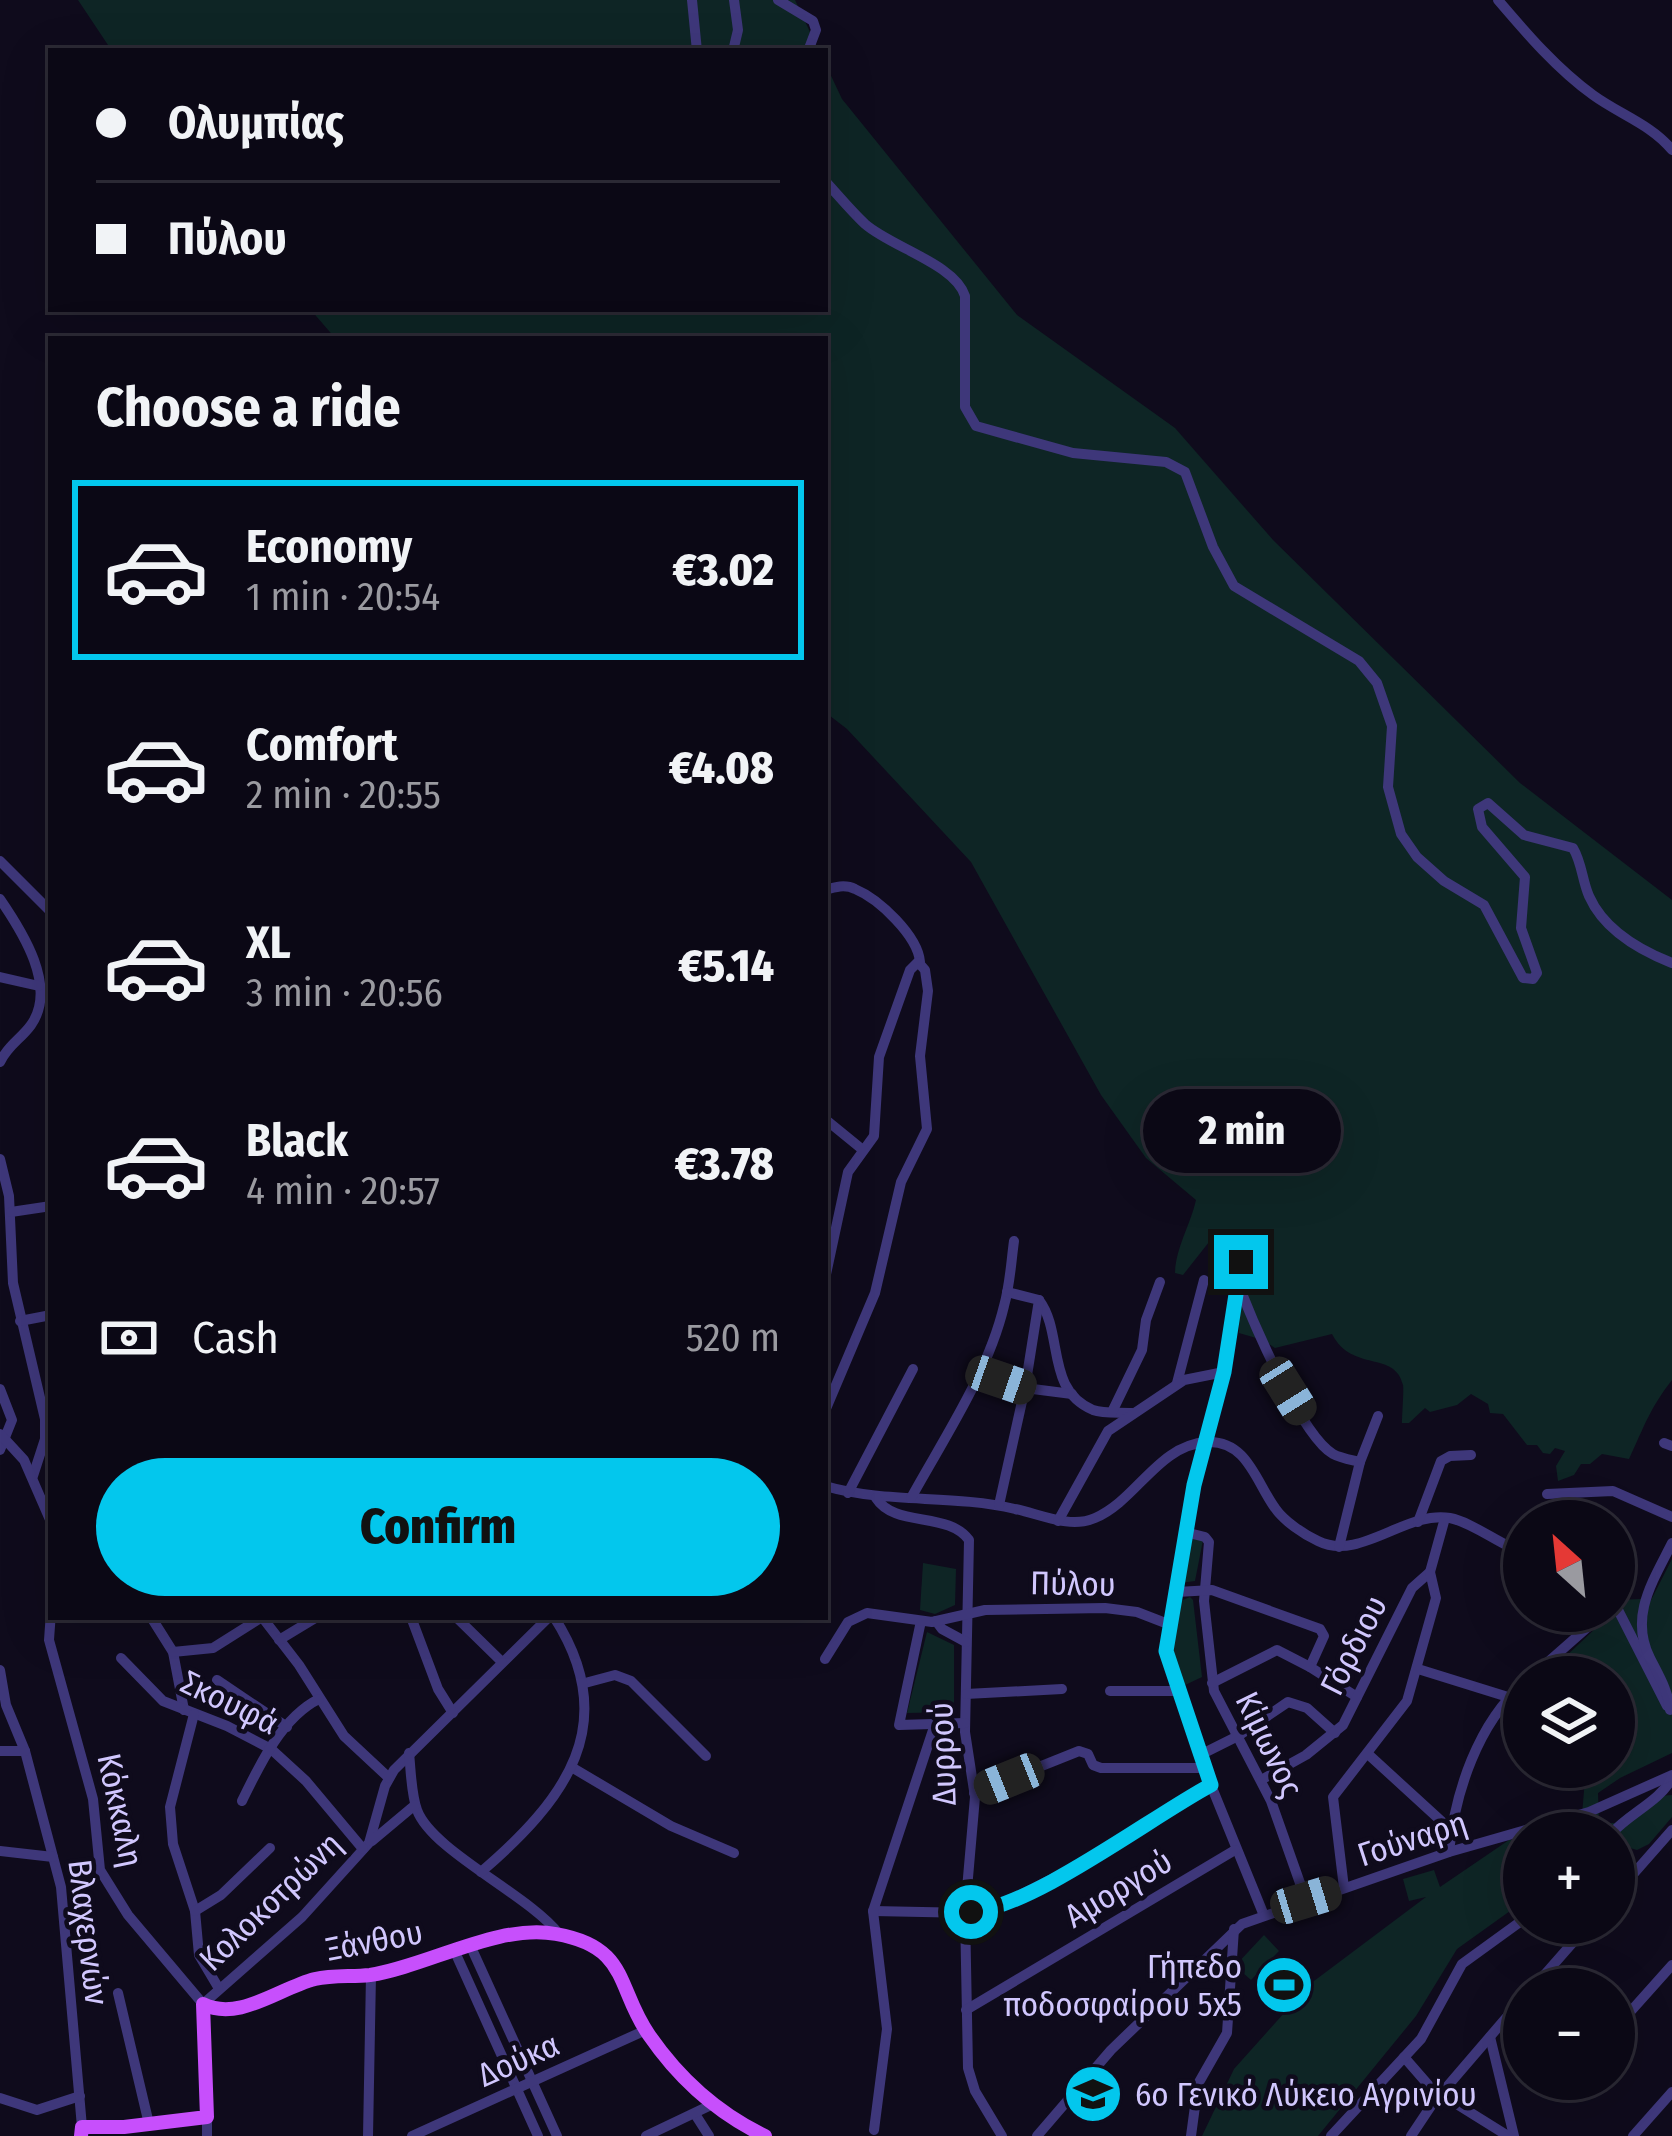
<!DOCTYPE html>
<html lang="en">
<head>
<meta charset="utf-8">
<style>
	:root { --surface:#0b0815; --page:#191622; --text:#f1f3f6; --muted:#9a9aa0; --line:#2b2934; --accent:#03c7ed }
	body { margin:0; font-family:"Fira Sans Condensed",sans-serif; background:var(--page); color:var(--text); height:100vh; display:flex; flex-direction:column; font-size:45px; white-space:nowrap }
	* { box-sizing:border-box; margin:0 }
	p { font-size:39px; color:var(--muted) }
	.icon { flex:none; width:66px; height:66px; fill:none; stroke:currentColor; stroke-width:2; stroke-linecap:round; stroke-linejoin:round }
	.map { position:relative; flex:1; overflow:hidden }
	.side { position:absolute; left:48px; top:336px; width:780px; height:1284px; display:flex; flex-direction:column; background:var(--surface); border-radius:0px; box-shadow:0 12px 48px #0002,0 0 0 3px var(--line) }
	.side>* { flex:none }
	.banner { position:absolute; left:48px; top:48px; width:780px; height:264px; border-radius:0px; box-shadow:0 12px 48px #0002,0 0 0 3px var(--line); display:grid; align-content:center; height:264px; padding:0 48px; background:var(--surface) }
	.needle { width:78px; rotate:333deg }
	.tools { position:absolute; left:1503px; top:1500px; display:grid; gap:24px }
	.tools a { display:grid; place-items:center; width:132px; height:132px; border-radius:50%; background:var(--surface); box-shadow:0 12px 48px #0002,0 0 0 3px var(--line); font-size:60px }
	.end { position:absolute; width:54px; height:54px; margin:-27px; border:15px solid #03c7ed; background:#111; box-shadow:0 0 0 6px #111 }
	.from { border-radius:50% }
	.bubble { position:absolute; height:84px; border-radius:42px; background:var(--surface); box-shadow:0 12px 48px #0002,0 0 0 3px var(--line); font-size:39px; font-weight:800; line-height:84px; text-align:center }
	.car { position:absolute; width:36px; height:72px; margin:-36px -18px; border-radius:15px; box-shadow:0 0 9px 3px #0007; background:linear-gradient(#222 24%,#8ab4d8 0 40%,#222 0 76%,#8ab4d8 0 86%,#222 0) }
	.banner b { display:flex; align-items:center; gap:42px; height:114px; font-size:45px }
	.banner b+b { border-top:3px solid var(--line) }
	.banner i { width:30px; height:30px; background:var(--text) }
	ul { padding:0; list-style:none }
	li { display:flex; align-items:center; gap:36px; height:180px; margin:0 24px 18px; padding:0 24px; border:6px solid transparent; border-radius:0px }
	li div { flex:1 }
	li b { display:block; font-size:45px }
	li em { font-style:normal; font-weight:800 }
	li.on { border-color:var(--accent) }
	li>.icon { width:108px; height:108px; stroke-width:1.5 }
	h2 { padding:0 48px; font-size:54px; line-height:144px }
	.pay { display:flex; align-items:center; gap:30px; height:132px; padding:0 48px; font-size:45px }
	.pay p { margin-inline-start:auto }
	.action { display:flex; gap:24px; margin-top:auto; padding:24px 48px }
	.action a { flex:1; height:138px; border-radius:72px; background:var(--accent); color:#111; font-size:48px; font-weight:800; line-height:138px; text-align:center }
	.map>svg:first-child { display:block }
	.green { fill:#0e2525 }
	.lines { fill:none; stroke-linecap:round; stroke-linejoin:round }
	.minor { stroke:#3e377a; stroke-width:10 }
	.major { stroke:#c74ffc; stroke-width:14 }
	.route { stroke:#03c7ed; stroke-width:15 }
	.labels { text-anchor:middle; stroke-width:9; stroke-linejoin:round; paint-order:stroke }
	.street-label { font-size:33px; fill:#d1c7fe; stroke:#0f0b1c }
	.poi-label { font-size:33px; fill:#d1c7fe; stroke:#0f0b1c; text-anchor:end }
</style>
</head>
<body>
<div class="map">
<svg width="1672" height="2136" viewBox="0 0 1672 2136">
	<rect width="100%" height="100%" fill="#0f0b1c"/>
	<g class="green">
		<polygon points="78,0 795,0 819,51 112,51"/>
		<path d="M825,63L842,99L1017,315L1175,428L1273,540L1520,783L1672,900V1380C1650,1408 1644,1427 1629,1459L1602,1454L1590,1464H1581L1574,1475L1558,1481L1556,1466L1565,1451L1555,1448L1550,1454L1543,1453L1537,1445H1527L1503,1414L1490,1413L1488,1404L1471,1394L1457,1405L1430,1412L1425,1408L1409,1423H1402C1402,1417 1404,1388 1403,1385C1395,1350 1352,1373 1332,1334L1275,1348L1263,1340L1239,1333L1240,1285L1252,1270L1250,1254L1239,1241L1215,1248L1209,1242L1183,1275L1175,1273C1176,1247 1190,1226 1196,1200L1146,1158L1101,1095L971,862L847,729L825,712V339H336L310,309H825Z"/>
		<polygon points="1185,1536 1203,1540 1195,1581 1180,1583"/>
		<path d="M1672,1559V1753L1620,1778L1598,1793L1599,1823H1615C1632,1809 1649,1796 1672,1795V1817L1649,1844L1637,1850L1614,1843V1833H1536L1582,1815L1586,1767H1614V1677H1544L1615,1610L1618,1600L1641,1599L1648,1606Z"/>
		<polygon points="923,1563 956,1569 955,1605 935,1614 920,1610"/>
		<polygon points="1190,1597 1193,1600 1202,1677 1183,1686 1172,1649 1178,1602"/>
		<polygon points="927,1632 954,1645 954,1712 907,1713"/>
		<polygon points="1509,1840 1524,1840 1524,1901 1457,1949 1416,2016 1318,2136 1202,2136 1234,2069 1310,1984 1426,1897 1409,1901 1403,1879 1434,1870 1440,1887"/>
		<polygon points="1264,1935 1279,1951 1251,1980 1235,1966"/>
		<polygon points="1293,1958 1312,1979 1275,2012 1256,1991"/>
	</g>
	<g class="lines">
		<g class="minor">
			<polyline points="692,0 697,51"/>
			<polyline points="778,0 813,21 816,30 808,51"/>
			<path d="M1498,0C1527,34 1557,69 1593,95C1619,114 1652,125 1672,150"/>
			<polyline points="733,51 738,30 734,0"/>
			<path d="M825,181C838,195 851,211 865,224C891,247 955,264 965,296V407L976,426L1073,453L1166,462L1185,472L1213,547L1234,586L1359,661L1377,683L1392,726L1388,787L1401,834L1417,857L1444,881L1484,905L1523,978L1533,979L1537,973L1521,928L1525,877L1482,827L1478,809L1488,803L1524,835L1573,848C1582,863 1582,880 1589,896C1604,930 1639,950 1672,963"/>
			<polyline points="0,861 51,912"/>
			<path d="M825,890C835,887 845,884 855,889C879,899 918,936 920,962"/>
			<path d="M0,899C22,931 58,987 31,1025C21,1039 8,1045 0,1062"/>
			<polyline points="0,977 39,986"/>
			<polyline points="825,1119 863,1150"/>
			<polyline points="0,1159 9,1196 13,1283 45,1419 45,1439 33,1476"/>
			<polyline points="11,1212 51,1206"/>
			<polyline points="1241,1263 1224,1372 1194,1485 1165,1651 1204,1768 1263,1913"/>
			<polyline points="825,1279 848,1172 874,1136 879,1057 910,970 918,962 925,970 928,991 920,1056 927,1129 901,1182 875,1293 825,1411"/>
			<path d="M1239,1286C1253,1322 1301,1435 1333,1454C1340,1458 1352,1460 1360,1462"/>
			<path d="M1039,1300C1064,1333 1045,1390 1093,1410C1104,1414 1120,1412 1132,1413"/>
			<polyline points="20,1321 51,1315"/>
			<polyline points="978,1372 1025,1388 1072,1394"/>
			<polyline points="1177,1383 1204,1280"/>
			<polyline points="0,1389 12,1420 0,1450"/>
			<polyline points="1112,1412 1142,1350 1146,1320 1160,1282"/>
			<polyline points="0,1434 24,1460 51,1522"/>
			<polyline points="1664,1443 1672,1446"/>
			<path d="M825,1486C887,1504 952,1494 1015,1509C1040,1514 1070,1529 1095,1518C1137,1500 1158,1445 1207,1442C1247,1440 1256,1482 1275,1508C1284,1521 1303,1534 1318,1541C1360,1562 1406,1510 1450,1518C1472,1522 1500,1545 1524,1553"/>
			<polyline points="848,1493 913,1369"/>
			<polyline points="1547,1494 1613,1491 1672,1517"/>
			<path d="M876,1498C895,1528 948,1511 969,1540L965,1732L975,1797L965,1912L968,2068L975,2091L1002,2136"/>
			<path d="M911,1498C944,1438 988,1373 1004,1306C1010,1285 1011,1263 1014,1241"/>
			<polyline points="999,1505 1025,1388 1039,1300 1007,1292"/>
			<polyline points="1058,1521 1108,1431 1184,1380 1224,1372"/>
			<polyline points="1418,1522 1441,1461 1450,1456 1471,1455"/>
			<polyline points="1185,1532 1205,1537 1209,1542 1204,1601 1214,1691 1271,1801 1306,1900"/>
			<polyline points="1339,1547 1360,1462 1378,1416"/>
			<polyline points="1177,1592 1212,1590 1320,1629 1324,1636 1310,1667 1357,1697"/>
			<polyline points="1614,1602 1667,1706"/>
			<polyline points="51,1612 49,1640 93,1799 100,1870 128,1915 203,2004 302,1917 369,1843 385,1786 394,1770 549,1617"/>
			<polyline points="151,1617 173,1652 184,1710"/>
			<polyline points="262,1617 299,1665 344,1736 389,1778"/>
			<polyline points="411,1617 438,1689 453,1713"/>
			<polyline points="456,1617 502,1662"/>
			<polyline points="921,1621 899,1725 965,1723"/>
			<polyline points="936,1621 942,1629 966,1642"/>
			<polyline points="279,1640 317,1617"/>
			<polyline points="173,1652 213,1648 262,1617"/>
			<polyline points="121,1658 163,1701 227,1726 271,1749 306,1781 363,1849"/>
			<polyline points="825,1659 848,1622 867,1613 932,1622 985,1610 1105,1608 1137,1612 1168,1624"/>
			<polyline points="1418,1669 1508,1697"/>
			<polyline points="0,1670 6,1705 25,1751 61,1887 82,2127"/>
			<polyline points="1531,1677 1606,1611"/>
			<polyline points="217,1680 287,1727"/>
			<polyline points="585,1683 615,1675 631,1681 706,1756"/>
			<polyline points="1212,1683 1277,1650 1310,1667"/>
			<polyline points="1110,1691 1177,1691"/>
			<polyline points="966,1694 1062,1689"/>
			<path d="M1670,1710C1668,1690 1659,1676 1650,1658C1629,1616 1653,1581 1672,1543"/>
			<polyline points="194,1714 170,1807 173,1844 195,1911 199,1955 218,1987"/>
			<polyline points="0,1751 25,1751"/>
			<path d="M409,1753C411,1771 411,1793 417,1810C432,1851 529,1895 559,1934"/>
			<polyline points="1200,1755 1238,1736 1288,1702 1307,1708 1335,1733"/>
			<polyline points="1369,1755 1451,1830"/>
			<polyline points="573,1768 671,1826 734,1853"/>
			<polyline points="1261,1780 1306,1755 1343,1725 1412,1588 1430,1572 1445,1518"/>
			<polyline points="974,1793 1079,1751 1088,1754 1093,1765 1101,1768 1204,1768"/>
			<path d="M242,1801C259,1766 282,1717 319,1699"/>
			<path d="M1612,1833C1630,1813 1660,1801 1672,1778"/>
			<polyline points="372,1841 415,1805"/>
			<polyline points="0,1851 53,1857"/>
			<path d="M1449,1852C1455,1792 1478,1723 1524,1683"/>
			<path d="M481,1872C565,1800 623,1724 554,1617"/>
			<polyline points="1344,1888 1333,1797 1407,1701 1436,1598 1430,1572"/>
			<polyline points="1614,1896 1672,1830"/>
			<polyline points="195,1911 221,1895 270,1848"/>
			<polyline points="873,1911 971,1913 994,1908 1062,1874 1211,1785"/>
			<polyline points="471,1947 557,2136"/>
			<polyline points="455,1952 538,2136"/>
			<polyline points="1532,1989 1590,1923"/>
			<polyline points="118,1993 149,2124"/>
			<polyline points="966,2010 1235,1850"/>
			<polyline points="1614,2030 1672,1965"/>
			<polyline points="1490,2037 1514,2136"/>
			<polyline points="1404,2057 1431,2088 1508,2136"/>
			<polyline points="0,2098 37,2110 80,2096"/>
			<polyline points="695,2114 709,2136"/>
			<polyline points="207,2117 207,2136"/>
			<polyline points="874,2130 887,2029 873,1911 935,1724"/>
			<polyline points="368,2136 371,1975"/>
			<polyline points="412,2136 646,2030"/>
			<polyline points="646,2136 711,2105"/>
			<polyline points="1037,2136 1111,2050 1242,1924 1449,1852 1589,1812 1672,1775"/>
			<polyline points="1191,2136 1198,2084 1227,2033 1234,1929"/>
			<polyline points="1331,2136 1421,2039 1462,1964 1524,1919"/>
			<polyline points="1411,2136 1433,2103 1524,1997"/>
			<polyline points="1633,2136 1672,2092"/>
		</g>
		<path class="major" d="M81,2136L82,2127H124L207,2117L203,2004C239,2022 279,1988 315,1979C333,1975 352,1977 370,1975C428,1966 499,1923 556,1934C630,1947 616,1988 649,2035C680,2080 717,2113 765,2136"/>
	</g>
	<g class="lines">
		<path class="route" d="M971,1912C1033,1907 1151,1817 1211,1785L1166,1651L1194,1485L1224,1372L1241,1262"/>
	</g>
	<defs>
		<symbol id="stadium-disc" viewBox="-11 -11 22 22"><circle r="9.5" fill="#03c7ed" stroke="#0f0b1c"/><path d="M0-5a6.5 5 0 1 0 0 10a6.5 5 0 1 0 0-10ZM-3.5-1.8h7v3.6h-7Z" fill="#111"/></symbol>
		<symbol id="school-disc" viewBox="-11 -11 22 22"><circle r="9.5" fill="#03c7ed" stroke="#0f0b1c"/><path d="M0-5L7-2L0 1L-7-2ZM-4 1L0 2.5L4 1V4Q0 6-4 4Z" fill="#111"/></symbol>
	</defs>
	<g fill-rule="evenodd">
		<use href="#stadium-disc" x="1251" y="1952" width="66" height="66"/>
		<use href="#school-disc" x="1060" y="2061" width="66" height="66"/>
	</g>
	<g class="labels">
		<g class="street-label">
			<text transform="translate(1073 1583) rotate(1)" y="12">Πύλου</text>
			<text transform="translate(1353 1645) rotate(-63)" y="12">Γόρδιου</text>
			<text transform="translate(230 1702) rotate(26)" y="12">Σκουφά</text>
			<text transform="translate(1270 1744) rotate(64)" y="12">Κίμωνος</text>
			<text transform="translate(942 1754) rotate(-92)" y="12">Δυρρού</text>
			<text transform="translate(121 1810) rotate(78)" y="12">Κόκκαλη</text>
			<text transform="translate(1412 1838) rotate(-18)" y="12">Γούναρη</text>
			<text transform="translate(1118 1888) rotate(-31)" y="12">Αμοργού</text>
			<text transform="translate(270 1901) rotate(-44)" y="12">Κολοκοτρώνη</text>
			<text transform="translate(89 1932) rotate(83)" y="12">Βλαχερνών</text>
			<text transform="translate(374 1940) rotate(-11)" y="12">Ξάνθου</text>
			<text transform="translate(518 2059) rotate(-24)" y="12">Δούκα</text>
		</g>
		<g class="poi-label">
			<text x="1242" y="1978">Γήπεδο<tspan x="1242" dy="38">ποδοσφαίρου 5x5</tspan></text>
			<text x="1135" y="2106" text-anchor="start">6ο Γενικό Λύκειο Αγρινίου</text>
		</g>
	</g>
</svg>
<div class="tools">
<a><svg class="needle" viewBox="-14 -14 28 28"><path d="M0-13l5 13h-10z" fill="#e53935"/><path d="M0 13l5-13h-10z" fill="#9a9aa0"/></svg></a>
<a><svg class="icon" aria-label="layers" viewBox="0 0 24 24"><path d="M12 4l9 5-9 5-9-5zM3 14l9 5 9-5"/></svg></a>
<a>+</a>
<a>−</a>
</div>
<i class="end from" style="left:971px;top:1912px"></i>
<i class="end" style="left:1241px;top:1262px"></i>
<div class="bubble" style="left:1143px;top:1089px;width:198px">2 min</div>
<i class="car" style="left:1001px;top:1380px;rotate:109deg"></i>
<i class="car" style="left:1288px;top:1391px;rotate:148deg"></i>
<i class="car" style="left:1009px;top:1779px;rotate:248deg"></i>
<i class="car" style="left:1306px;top:1900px;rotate:73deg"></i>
<div class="banner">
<b><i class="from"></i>Ολυμπίας</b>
<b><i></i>Πύλου</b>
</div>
<section class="side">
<h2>Choose a ride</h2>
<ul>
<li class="on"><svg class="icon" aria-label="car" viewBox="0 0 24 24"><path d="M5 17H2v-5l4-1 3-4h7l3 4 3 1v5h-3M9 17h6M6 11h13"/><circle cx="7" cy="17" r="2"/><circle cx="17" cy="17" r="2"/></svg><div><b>Economy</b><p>1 min · 20:54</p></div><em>€3.02</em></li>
<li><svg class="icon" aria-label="car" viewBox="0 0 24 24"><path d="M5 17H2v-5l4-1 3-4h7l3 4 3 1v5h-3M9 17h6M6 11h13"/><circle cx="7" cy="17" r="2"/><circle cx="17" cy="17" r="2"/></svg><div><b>Comfort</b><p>2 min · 20:55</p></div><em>€4.08</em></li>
<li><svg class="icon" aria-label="car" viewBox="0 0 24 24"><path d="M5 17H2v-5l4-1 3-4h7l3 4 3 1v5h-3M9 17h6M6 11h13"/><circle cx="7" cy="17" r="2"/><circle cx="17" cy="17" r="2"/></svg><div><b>XL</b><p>3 min · 20:56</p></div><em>€5.14</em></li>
<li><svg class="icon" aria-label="car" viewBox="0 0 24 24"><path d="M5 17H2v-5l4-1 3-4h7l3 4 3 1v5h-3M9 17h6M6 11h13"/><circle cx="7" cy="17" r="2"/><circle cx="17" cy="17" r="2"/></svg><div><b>Black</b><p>4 min · 20:57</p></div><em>€3.78</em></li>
</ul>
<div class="pay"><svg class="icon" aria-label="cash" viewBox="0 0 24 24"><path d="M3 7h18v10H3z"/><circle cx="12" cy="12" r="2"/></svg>Cash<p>520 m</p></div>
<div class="action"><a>Confirm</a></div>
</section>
</div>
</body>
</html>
